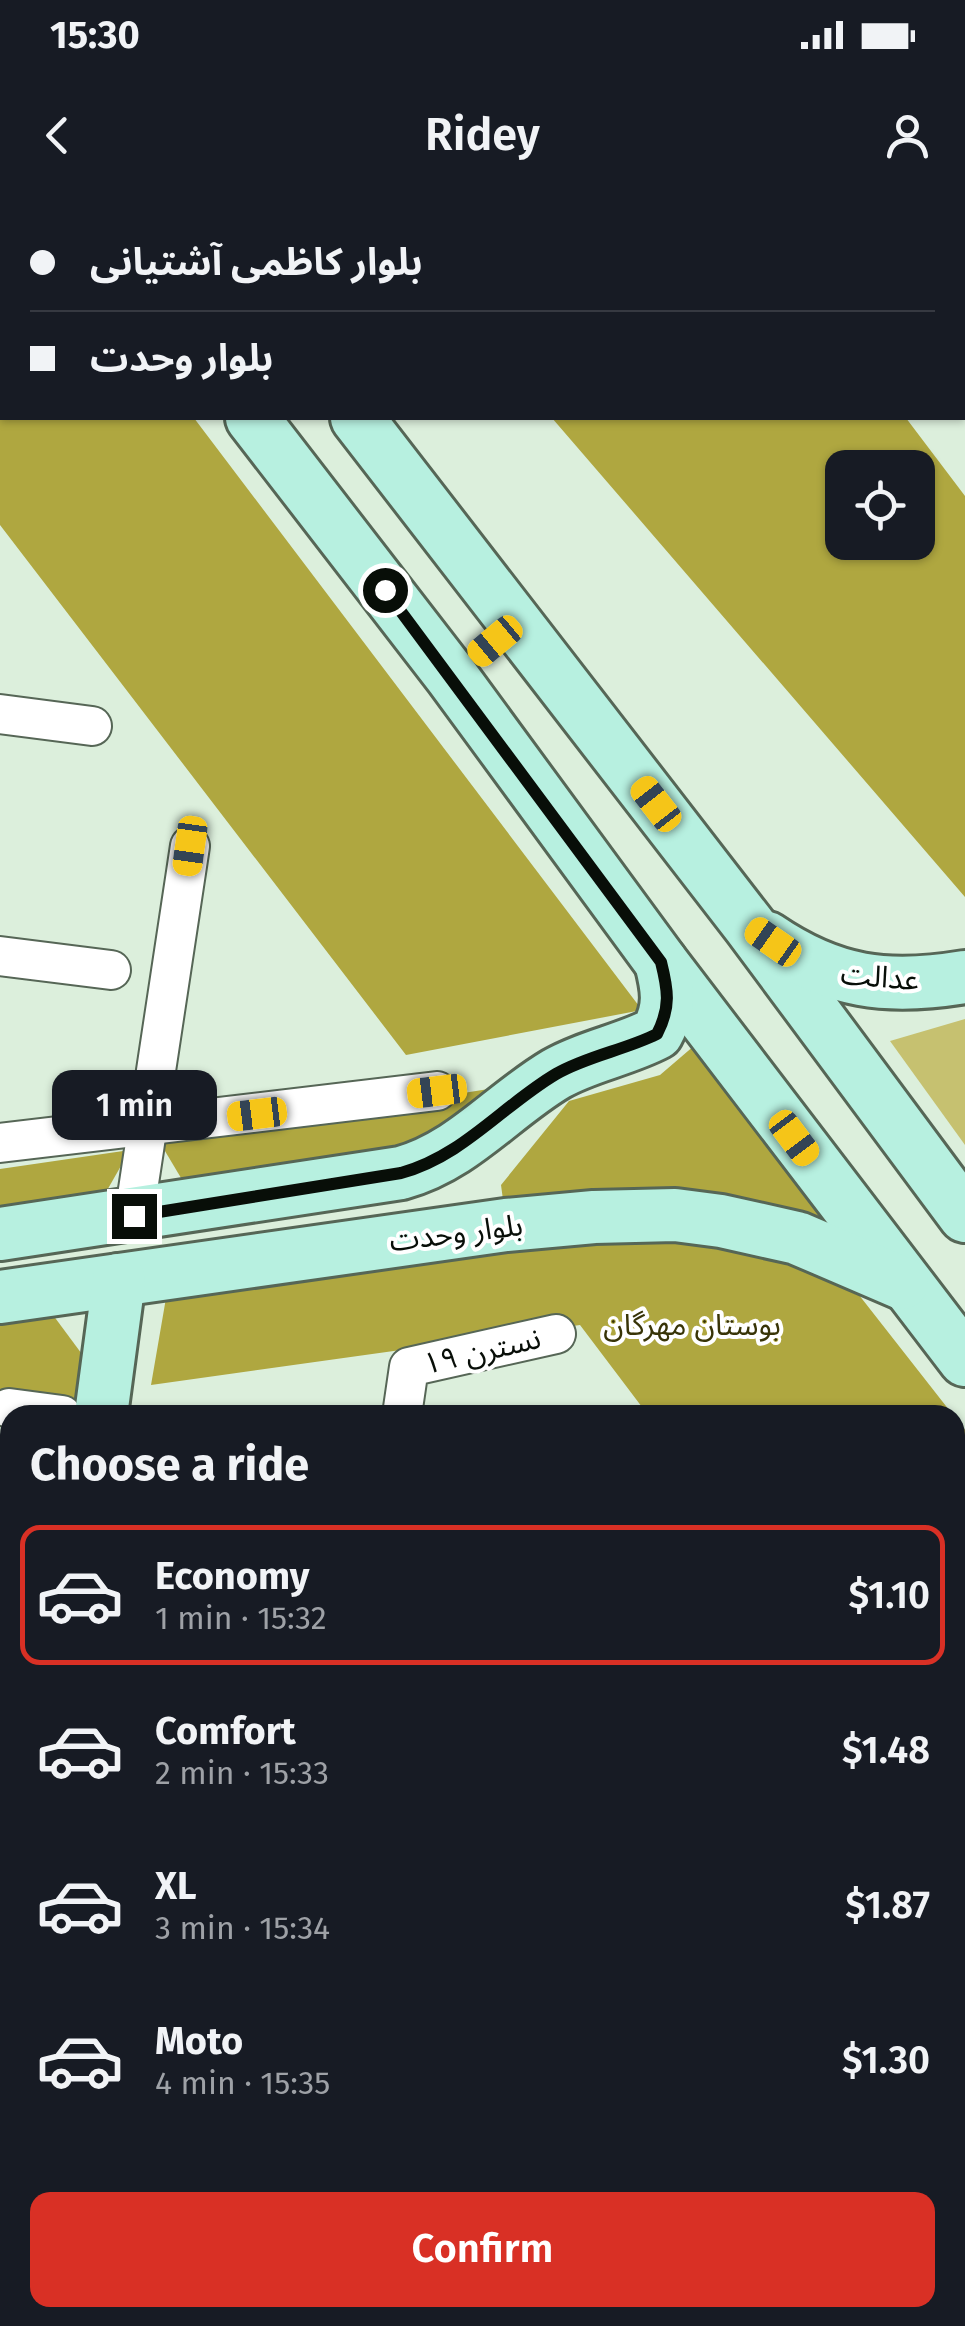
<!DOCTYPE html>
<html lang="en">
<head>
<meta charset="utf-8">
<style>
	:root { --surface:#171b24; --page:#242831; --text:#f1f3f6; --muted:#9ea1a6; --line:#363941; --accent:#d93025 }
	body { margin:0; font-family:"Fira Sans","Noto Sans Arabic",sans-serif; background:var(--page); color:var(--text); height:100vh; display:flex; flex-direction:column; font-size:38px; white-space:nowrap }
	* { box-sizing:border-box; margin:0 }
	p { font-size:32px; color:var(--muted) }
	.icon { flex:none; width:55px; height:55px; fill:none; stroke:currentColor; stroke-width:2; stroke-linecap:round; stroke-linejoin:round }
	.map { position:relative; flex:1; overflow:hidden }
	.side { position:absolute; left:0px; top:1205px; width:965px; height:922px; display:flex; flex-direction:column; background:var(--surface); border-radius:30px 30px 0 0; box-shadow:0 2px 8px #0004 }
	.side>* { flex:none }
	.guide { position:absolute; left:0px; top:0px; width:965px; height:220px; box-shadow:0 2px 8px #0004; display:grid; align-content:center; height:220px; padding:0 30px; background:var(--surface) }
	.tools { position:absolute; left:825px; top:250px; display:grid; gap:20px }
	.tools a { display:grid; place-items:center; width:110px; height:110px; border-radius:20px; background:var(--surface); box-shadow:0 2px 8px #0004; font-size:50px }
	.end { position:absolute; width:45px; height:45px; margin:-22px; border:12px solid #080e08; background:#fff; box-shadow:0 0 0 5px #fff }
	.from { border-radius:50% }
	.bubble { position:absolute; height:70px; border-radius:20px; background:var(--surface); box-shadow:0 2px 8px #0004; font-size:32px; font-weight:600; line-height:70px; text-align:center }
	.car { position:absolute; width:30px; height:60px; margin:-30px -15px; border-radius:12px; box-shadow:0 0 8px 2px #0007; background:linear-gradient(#f5c518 24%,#345 0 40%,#f5c518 0 76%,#345 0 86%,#f5c518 0) }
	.guide b { display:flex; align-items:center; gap:35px; height:95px; font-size:38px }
	.guide b+b { border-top:2px solid var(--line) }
	.guide i { width:25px; height:25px; background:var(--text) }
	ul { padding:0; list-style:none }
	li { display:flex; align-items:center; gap:30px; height:140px; margin:0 20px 15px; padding:0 10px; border:5px solid transparent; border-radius:20px }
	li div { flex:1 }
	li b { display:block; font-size:38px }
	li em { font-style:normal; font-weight:600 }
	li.on { border-color:var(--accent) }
	li>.icon { width:90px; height:90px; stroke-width:1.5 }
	h2 { padding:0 30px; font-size:45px; line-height:120px }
	.cta { display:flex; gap:20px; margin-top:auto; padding:20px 30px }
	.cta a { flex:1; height:115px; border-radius:20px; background:var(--accent); color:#fff; font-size:40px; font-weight:600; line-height:115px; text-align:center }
	.status { display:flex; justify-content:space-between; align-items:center; height:70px; padding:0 50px; background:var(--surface); direction:ltr }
	.status svg { height:28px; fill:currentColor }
	header { display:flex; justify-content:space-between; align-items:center; height:130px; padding:0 30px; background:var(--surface); font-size:45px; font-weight:600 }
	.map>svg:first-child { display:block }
	.green { fill:#c6c170 }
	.forest { fill:#afa740; fill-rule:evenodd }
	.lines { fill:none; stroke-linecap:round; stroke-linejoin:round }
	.street-casing { stroke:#566656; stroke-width:42 }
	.secondary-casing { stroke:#566656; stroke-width:58 }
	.street { stroke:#fff; stroke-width:38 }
	.secondary { stroke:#b7f0e0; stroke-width:52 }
	.route { stroke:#080e08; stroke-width:12 }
	.labels { text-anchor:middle; stroke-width:8; stroke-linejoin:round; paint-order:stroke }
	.street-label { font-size:30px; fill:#080e08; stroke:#fff }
	.park-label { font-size:30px; fill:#383407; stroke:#fff }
</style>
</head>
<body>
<div class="status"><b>15:30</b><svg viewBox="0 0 49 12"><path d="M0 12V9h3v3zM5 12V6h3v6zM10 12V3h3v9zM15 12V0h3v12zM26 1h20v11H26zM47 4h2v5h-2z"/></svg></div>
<header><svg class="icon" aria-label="back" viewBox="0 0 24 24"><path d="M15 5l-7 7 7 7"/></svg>Ridey<svg class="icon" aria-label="person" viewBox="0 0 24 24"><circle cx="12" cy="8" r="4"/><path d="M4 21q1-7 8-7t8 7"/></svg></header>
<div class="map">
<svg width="965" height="2126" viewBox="0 0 965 2126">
	<rect width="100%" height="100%" fill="#dcefdc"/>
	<g class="green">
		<polygon points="965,819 965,945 890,841"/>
		<polygon points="0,2072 10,2074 10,2118 79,2118 78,2126 0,2126"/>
	</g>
	<g class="forest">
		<polygon points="0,0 31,2 2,2 2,218 194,218 642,810 406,855 0,325"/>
		<polygon points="364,0 744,0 746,2 366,2"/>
		<path d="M552,218H906L965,296V697ZM842,268H918V342H842Z"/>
		<polygon points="695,845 836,1027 738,997 672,991 504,1007 501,985 569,901 660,875"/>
		<polygon points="495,888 399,957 187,988 159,941"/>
		<polygon points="130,950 97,1008 0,1022 0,969"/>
		<polygon points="658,1033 820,1067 859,1095 953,1215 648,1215 580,1125 151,1185 166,1098"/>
		<polygon points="53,1115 90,1165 83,1210 0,1220 0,1123"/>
		<polygon points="955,1217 965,1230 965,1637 955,1623"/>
	</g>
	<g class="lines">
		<defs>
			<g id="street">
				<polyline points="962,21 965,21"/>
				<polyline points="0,514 92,526"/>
				<polyline points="0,756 111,770"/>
				<polyline points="0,943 437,891"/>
				<polyline points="134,1016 190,646"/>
				<polyline points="9,1208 62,1215"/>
				<polyline points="402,1215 409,1167 556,1134"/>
				<polyline points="0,1454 10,1455"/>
				<polyline points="955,1649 965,1662"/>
				<polyline points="0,1709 10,1710"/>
				<polyline points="955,1798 965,1800"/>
				<polyline points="0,1906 10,1908"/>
				<polyline points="955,2037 965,2038"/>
				<polyline points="0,2052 10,2053"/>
				<polyline points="370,2118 430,2126"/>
				<polyline points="85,2126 86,2118"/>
			</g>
			<g id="secondary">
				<polyline points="84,0 86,2"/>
				<polyline points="189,0 191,2"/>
				<polyline points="252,218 452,477 661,762 965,1160"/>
				<polyline points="357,218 749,725 965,1016"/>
				<path d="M767,738C833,783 887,790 965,777"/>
				<path d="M0,1034L401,973C463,956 502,906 556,874C587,856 625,850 657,833C671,807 668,790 661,762"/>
				<polyline points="0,1097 506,1025 594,1017 675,1015 721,1021 797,1038 902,1083"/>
				<polyline points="101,1215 119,1080"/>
				<polyline points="573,2126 574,2118"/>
			</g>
		</defs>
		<use href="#street" class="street-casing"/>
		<use href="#secondary" class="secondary-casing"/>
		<use href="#street" class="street"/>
		<use href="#secondary" class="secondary"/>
	</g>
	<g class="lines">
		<path class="route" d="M134,1016L401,973C463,956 502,906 556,874C587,856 625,850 657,834C671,807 668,790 661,762L385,390"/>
	</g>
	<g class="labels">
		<g class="street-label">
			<text transform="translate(880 777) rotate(5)" y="10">عدالت</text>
			<text transform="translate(456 1033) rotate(-7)" y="10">بلوار وحدت</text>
			<text transform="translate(482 1151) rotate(-13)" y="10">نسترن ۱۹</text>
		</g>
		<g class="park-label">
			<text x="692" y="1135">بوستان مهرگان</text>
		</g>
	</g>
</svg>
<div class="tools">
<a><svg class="icon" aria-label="locate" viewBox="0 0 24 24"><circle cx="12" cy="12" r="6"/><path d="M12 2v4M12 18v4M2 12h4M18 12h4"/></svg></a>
</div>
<i class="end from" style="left:385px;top:390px"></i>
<i class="end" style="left:134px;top:1016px"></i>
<div class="bubble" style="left:52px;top:870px;width:165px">1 min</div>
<i class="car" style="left:495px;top:441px;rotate:230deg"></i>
<i class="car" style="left:656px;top:604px;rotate:322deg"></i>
<i class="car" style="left:190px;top:646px;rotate:188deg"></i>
<i class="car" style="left:773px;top:742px;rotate:305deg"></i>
<i class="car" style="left:437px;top:891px;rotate:263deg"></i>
<i class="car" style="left:257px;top:914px;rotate:263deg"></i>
<i class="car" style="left:794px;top:938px;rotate:143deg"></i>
<div class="guide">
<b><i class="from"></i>بلوار کاظمی آشتیانی</b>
<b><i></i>بلوار وحدت</b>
</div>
<section class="side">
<h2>Choose a ride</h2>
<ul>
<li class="on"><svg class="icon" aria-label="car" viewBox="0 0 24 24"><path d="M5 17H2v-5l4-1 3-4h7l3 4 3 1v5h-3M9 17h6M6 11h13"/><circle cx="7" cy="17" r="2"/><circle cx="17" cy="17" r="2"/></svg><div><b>Economy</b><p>1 min · 15:32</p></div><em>$1.10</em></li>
<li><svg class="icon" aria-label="car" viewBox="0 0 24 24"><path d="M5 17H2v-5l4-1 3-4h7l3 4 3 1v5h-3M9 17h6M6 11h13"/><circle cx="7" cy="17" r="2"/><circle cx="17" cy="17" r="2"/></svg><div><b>Comfort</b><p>2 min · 15:33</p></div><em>$1.48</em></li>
<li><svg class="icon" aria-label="car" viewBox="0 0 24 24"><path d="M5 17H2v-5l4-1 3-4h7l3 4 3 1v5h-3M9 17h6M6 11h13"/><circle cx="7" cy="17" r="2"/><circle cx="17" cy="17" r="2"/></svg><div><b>XL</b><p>3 min · 15:34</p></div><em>$1.87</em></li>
<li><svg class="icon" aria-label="car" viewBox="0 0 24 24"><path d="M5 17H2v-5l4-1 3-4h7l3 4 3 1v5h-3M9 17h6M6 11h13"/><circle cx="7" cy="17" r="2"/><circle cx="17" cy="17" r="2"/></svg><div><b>Moto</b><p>4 min · 15:35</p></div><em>$1.30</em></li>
</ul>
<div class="cta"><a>Confirm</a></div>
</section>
</div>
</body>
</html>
